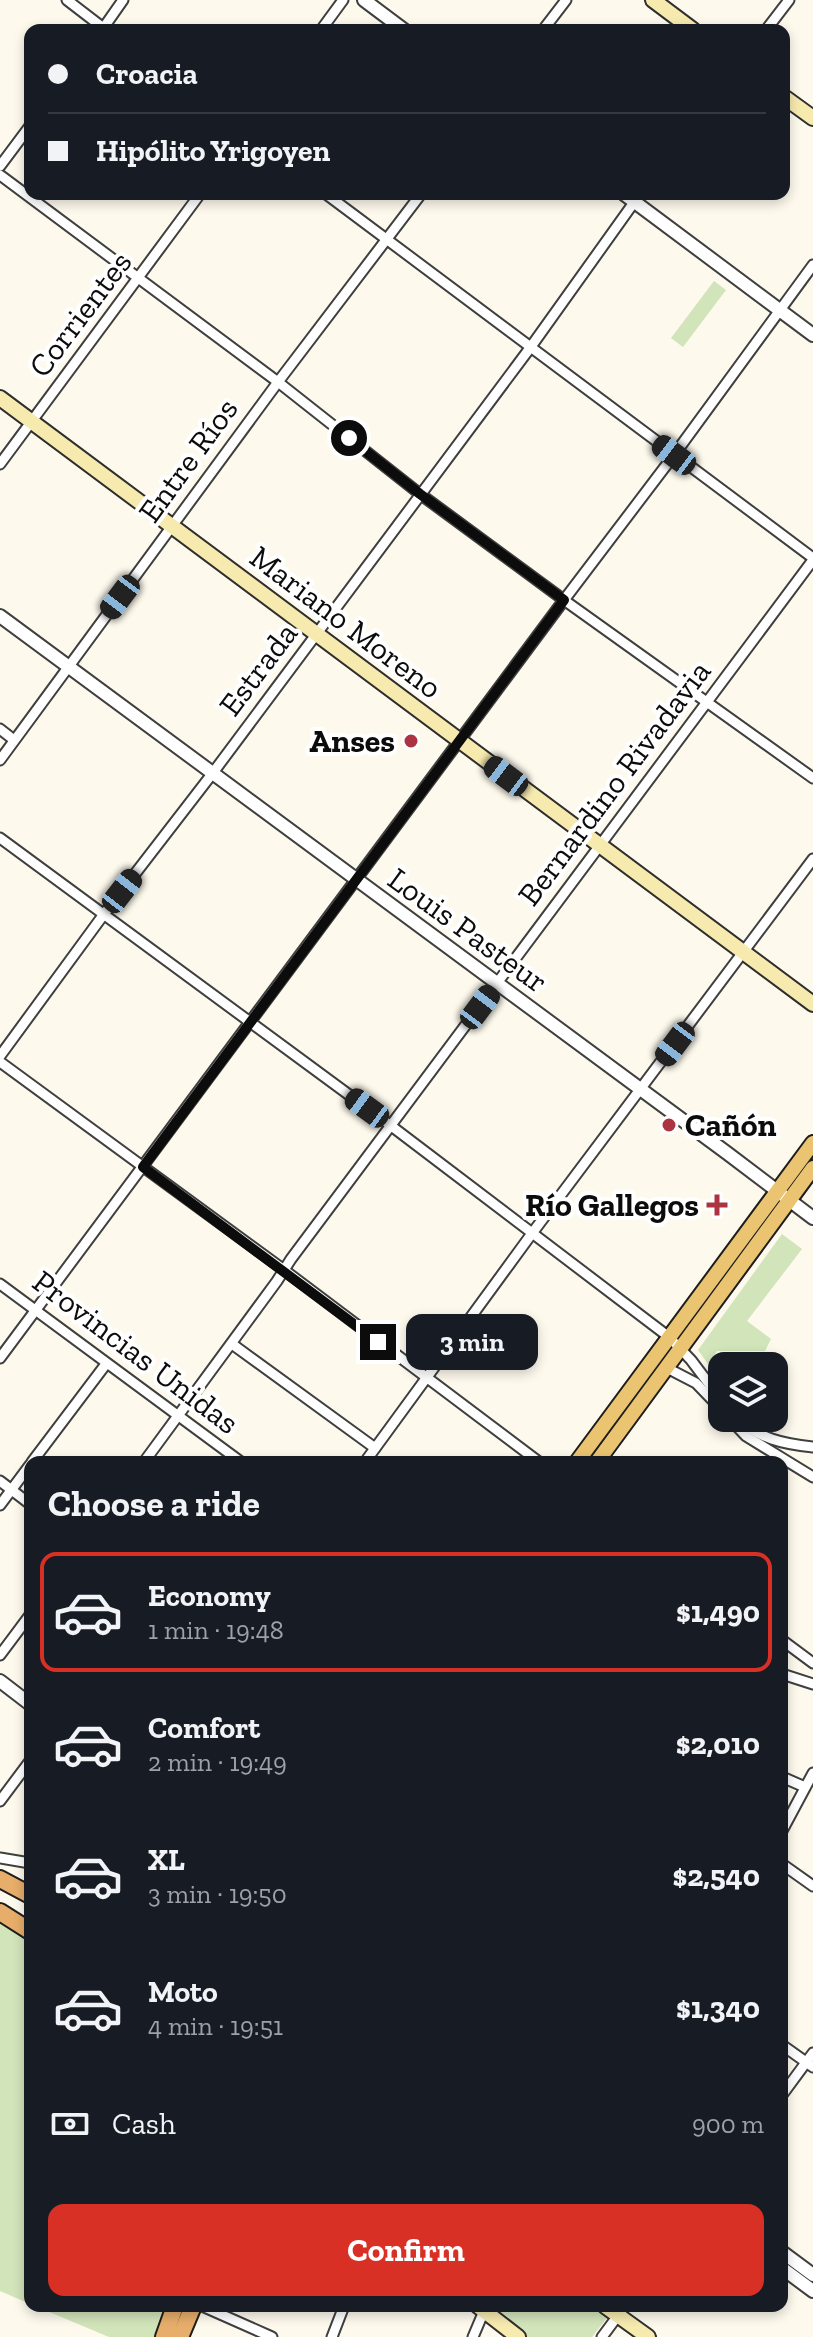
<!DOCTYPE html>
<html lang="en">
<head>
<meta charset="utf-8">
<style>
	:root { --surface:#171b24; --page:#242831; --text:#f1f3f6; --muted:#9ea1a6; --line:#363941; --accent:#d93025 }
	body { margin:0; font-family:"Zilla Slab",serif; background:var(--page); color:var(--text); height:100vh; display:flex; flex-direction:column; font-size:30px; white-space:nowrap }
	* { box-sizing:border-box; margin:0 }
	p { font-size:26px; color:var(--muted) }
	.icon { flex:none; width:44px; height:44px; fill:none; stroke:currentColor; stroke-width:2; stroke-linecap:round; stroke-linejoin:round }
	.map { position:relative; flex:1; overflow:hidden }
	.side { position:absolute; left:24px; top:1456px; width:764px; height:856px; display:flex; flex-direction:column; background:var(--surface); border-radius:16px; box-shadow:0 4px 12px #0003 }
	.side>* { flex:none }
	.banner { position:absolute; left:24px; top:24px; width:766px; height:176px; border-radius:16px; box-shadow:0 4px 12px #0003; display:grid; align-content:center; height:176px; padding:0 24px; background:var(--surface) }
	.fabs { position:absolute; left:708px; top:1352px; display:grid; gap:16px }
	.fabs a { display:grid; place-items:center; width:80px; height:80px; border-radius:16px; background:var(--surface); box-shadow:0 4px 12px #0003; font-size:40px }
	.end { position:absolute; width:36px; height:36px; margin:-18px; border:10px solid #0c0c0c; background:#fff; box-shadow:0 0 0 4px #fff }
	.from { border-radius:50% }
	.bubble { position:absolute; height:56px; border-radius:16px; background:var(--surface); box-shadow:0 4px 12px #0003; font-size:26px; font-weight:700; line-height:56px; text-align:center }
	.car { position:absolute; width:24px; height:48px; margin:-24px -12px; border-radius:10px; box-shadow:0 0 6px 2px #0007; background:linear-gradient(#222 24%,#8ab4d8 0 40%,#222 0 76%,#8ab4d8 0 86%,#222 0) }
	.banner b { display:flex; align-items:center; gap:28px; height:76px; font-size:30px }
	.banner b+b { border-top:2px solid var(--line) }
	.banner i { width:20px; height:20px; background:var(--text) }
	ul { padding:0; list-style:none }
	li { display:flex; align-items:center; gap:24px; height:120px; margin:0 16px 12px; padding:0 8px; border:4px solid transparent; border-radius:16px }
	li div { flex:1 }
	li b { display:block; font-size:30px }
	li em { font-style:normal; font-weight:700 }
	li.selected { border-color:var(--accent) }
	li>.icon { width:72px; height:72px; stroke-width:1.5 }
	h2 { padding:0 24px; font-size:36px; line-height:96px }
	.pay { display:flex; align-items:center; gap:20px; height:88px; padding:0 24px; font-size:30px }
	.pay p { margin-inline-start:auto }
	.action { display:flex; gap:16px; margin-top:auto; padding:16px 24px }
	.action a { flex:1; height:92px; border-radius:16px; background:var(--accent); color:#fff; font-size:32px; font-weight:700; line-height:92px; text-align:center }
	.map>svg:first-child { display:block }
	.green { fill:#d2e4ba }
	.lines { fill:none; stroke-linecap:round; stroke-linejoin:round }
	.minor-casing { stroke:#3f3f3f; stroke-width:13 }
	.tertiary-casing { stroke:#3f3f3f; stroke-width:16 }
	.secondary-casing { stroke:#2e2e2e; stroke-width:18 }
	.primary-casing { stroke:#1d1d1d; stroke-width:18 }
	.trunk-casing { stroke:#1d1d1d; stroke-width:20 }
	.minor { stroke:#fff; stroke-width:9 }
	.tertiary { stroke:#fff; stroke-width:12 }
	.secondary { stroke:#f6eaaf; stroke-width:14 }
	.primary { stroke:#eac470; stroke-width:14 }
	.trunk { stroke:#e7ad6a; stroke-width:16 }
	.route { stroke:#0c0c0c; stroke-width:10 }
	.poi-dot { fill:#ac3341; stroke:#fff; stroke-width:3 }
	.labels { text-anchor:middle; stroke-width:8; stroke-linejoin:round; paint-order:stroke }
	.street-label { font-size:32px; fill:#0c0c0c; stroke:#fff }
	.poi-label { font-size:32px; font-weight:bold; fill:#0c0c0c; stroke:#fff; text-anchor:end }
</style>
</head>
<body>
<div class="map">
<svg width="813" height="2337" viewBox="0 0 813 2337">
	<rect width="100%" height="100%" fill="#fdf9ed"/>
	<g class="green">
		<polygon points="714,281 726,290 683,347 671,338"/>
		<polygon points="782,1234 802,1249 747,1321 771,1339 765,1351 717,1351 708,1364 698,1350"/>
		<polygon points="0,1922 30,1942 30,2304 0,2291"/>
		<polygon points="35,2306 169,2306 159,2337 109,2337"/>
		<polygon points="483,2306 601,2306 610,2314 592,2337 526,2337"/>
	</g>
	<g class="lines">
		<defs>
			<g id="minor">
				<polyline points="67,0 106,30"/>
				<polyline points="102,30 123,0"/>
				<polyline points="321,30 343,0"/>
				<polyline points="543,30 566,0"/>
				<polyline points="766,30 789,0"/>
				<polyline points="0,166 30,126"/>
				<polyline points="0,175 278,382 420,494 564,600 813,778"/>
				<polyline points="326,194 813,558"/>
				<polyline points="0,464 200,194"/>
				<polyline points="0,729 14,740"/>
				<polyline points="0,760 278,382 421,194"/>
				<polyline points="0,838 390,1125 669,1337 691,1360 722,1401"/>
				<polyline points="0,1056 104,914 212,774 530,348 640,194"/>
				<polyline points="0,1062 284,1270 539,1462"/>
				<polyline points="0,1284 241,1462"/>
				<polyline points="232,1344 375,1448"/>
				<polyline points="0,1358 564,600 674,455 813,265"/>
				<polyline points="667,1368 696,1383 722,1410"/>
				<polyline points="729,1418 746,1436 813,1477"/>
				<path d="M737,1418C759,1439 784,1444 813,1447"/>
				<polyline points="32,1462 106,1364"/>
				<polyline points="144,1462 277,1281 291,1259 813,560"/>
				<polyline points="365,1462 533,1232 813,859"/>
				<polyline points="0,1481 30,1504"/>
				<polyline points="0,1505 30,1465"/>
				<polyline points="782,1640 813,1663"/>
				<polyline points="0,1655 30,1615"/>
				<polyline points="782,1674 813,1684"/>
				<polyline points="782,1777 805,1787"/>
				<polyline points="0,1801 30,1761"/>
				<polyline points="782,1831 813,1773"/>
				<polyline points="0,1858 30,1863"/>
				<polyline points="782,1864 813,1886"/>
				<polyline points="782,2045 813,2067"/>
				<polyline points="782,2095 813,2053"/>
				<polyline points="202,2306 272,2337"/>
				<polyline points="332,2337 344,2306"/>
				<polyline points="473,2337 484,2311"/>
				<polyline points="602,2337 625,2306"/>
			</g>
			<g id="tertiary">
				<polyline points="364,0 404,30"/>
				<polyline points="624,194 813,335"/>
				<polyline points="0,616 727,1153 813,1218"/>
				<polyline points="0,1681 30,1704"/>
				<polyline points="782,2252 813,2275"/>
				<polyline points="782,2268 813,2291"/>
			</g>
			<g id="secondary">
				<polyline points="653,0 693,30"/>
				<polyline points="784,97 813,118"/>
				<polyline points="0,398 813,1004"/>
				<polyline points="478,2306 518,2337"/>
				<polyline points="605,2306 648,2337"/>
			</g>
			<g id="primary">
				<polyline points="577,1462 813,1143"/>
				<polyline points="597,1462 813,1168"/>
			</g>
			<g id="trunk">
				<polyline points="0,1879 30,1895"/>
				<polyline points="0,1912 30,1931"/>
				<polyline points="164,2337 175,2306"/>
				<polyline points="180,2337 193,2306"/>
			</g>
		</defs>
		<use href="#minor" class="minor-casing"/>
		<use href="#tertiary" class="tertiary-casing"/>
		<use href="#secondary" class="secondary-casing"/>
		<use href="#primary" class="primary-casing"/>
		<use href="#trunk" class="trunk-casing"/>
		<use href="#minor" class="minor"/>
		<use href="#tertiary" class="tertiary"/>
		<use href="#secondary" class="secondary"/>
		<use href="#primary" class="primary"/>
		<use href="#trunk" class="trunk"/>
	</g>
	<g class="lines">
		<polyline class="route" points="349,438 420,494 564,600 143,1167 378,1342"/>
	</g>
	<g class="poi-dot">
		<circle cx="411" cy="741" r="8"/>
		<circle cx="669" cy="1125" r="8"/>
		<path d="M713 1193h8v8h8v8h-8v8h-8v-8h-8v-8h8z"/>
	</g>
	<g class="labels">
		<g class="street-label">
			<text transform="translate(80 314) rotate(-53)" y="11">Corrientes</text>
			<text transform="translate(188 460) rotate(-54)" y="11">Entre Ríos</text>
			<text transform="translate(346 622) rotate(37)" y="11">Mariano Moreno</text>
			<text transform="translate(258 669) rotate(-53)" y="11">Estrada</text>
			<text transform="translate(614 783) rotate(-53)" y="11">Bernardino Rivadavia</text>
			<text transform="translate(468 930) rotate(36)" y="11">Louis Pasteur</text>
			<text transform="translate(136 1352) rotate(37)" y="11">Provincias Unidas</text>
		</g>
		<g class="poi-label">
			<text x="395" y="752">Anses</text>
			<text x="685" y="1136" text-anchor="start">Cañón</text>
			<text x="699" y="1216">Río Gallegos</text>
		</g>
	</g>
</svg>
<div class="fabs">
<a><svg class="icon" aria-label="layers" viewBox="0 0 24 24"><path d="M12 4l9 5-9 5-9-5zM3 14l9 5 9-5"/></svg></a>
</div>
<i class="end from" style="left:349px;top:438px"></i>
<i class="end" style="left:378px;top:1342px"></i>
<div class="bubble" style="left:406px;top:1314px;width:132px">3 min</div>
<i class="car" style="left:674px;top:455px;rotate:307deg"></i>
<i class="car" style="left:120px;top:597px;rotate:217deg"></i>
<i class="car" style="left:506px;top:776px;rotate:307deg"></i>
<i class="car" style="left:122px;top:891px;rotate:38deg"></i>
<i class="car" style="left:480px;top:1007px;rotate:37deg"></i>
<i class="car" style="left:675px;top:1044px;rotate:217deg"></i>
<i class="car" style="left:367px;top:1108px;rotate:306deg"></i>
<div class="banner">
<b><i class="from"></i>Croacia</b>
<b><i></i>Hipólito Yrigoyen</b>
</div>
<section class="side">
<h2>Choose a ride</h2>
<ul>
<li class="selected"><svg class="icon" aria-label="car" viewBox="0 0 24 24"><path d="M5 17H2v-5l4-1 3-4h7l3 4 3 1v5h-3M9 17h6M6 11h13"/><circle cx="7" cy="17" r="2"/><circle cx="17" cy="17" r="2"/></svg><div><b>Economy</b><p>1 min · 19:48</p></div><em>$1,490</em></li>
<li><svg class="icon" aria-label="car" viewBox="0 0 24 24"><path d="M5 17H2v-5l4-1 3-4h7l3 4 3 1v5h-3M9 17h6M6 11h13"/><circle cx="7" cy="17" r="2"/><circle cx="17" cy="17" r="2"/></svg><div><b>Comfort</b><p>2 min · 19:49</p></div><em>$2,010</em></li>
<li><svg class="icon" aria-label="car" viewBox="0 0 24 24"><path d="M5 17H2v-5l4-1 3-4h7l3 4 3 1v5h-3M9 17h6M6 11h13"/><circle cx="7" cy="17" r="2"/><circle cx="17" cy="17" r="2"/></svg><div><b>XL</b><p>3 min · 19:50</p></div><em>$2,540</em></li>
<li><svg class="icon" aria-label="car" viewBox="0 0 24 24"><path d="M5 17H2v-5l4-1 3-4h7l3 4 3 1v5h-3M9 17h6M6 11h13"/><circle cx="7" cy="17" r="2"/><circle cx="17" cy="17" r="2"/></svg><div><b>Moto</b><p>4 min · 19:51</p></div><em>$1,340</em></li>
</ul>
<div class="pay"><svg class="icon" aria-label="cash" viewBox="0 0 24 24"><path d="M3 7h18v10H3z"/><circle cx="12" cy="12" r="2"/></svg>Cash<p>900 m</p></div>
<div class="action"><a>Confirm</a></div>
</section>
</div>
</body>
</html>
